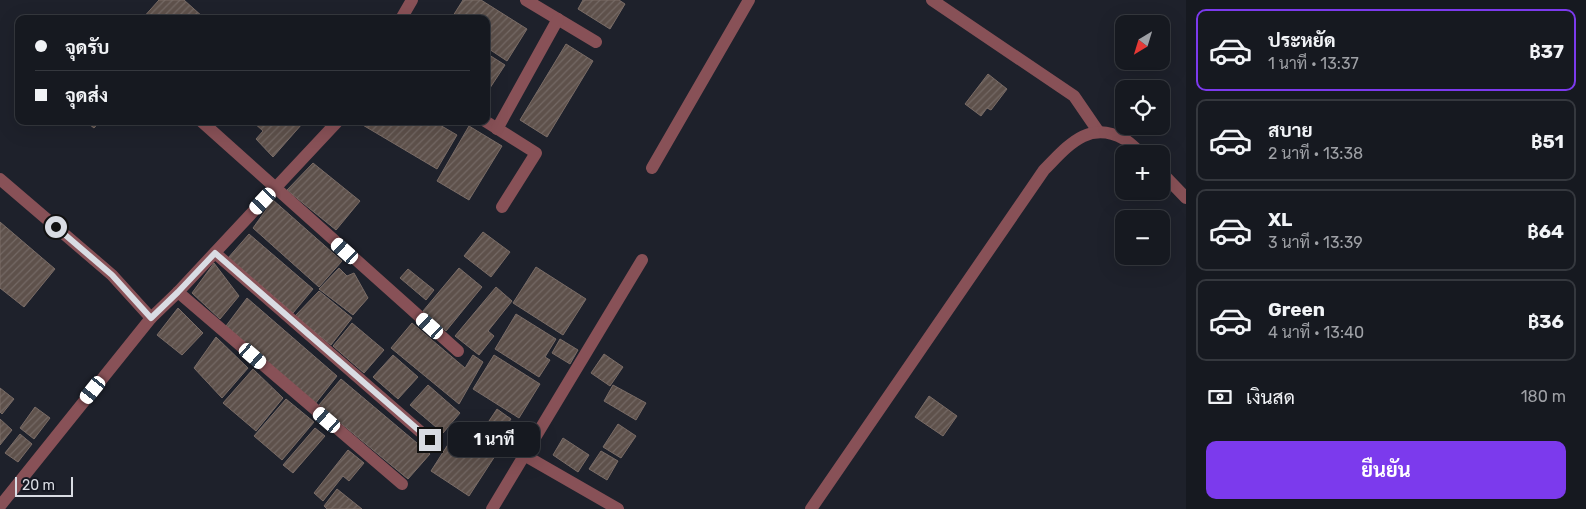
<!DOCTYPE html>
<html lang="th">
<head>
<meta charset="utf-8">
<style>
	:root { --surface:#161920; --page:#23262d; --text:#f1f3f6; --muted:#9ea0a5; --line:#35383e; --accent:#7c3aed }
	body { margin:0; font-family:Rubik,Sarabun,sans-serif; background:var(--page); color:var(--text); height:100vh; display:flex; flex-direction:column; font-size:19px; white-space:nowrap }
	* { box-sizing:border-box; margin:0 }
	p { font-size:16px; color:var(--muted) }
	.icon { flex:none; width:28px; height:28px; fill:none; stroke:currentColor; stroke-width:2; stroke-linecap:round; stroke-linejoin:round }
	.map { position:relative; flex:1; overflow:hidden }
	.sheet { display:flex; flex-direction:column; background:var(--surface); width:400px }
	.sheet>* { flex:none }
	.hud { position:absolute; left:15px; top:15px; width:475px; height:110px; border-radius:10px; box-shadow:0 5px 20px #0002,0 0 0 1px var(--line); display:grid; align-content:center; height:110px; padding:0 20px; background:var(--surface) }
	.needle { width:32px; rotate:218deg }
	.tools { position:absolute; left:1115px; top:15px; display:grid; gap:10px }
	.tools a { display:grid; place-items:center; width:55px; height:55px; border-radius:10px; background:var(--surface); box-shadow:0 5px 20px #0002,0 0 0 1px var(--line); font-size:25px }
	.scale { position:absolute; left:15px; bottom:12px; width:58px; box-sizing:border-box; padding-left:5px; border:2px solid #d9dce3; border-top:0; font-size:14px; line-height:18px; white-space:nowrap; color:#d9dce3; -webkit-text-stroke:4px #151822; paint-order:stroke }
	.end { position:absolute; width:22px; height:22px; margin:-11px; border:6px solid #d9dce3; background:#111; box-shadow:0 0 0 2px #111 }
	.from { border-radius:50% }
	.bubble { position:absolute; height:35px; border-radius:10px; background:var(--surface); box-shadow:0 5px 20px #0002,0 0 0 1px var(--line); font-size:16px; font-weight:700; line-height:35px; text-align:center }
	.car { position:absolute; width:15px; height:30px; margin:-15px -8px; border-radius:6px; box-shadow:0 0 4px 1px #0007; background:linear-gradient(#fff 24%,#345 0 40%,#fff 0 76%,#345 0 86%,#fff 0) }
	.hud b { display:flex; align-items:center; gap:18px; height:48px; font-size:19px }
	.hud b+b { border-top:1px solid var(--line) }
	.hud i { width:12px; height:12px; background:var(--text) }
	ul { padding:9px 0 0; list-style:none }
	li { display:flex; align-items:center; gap:15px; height:82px; margin:0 10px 8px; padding:0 10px; border:2px solid var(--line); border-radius:10px }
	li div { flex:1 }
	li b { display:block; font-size:19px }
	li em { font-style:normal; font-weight:700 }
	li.on { border-color:var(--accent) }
	li>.icon { width:45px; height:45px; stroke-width:1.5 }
	.pay { display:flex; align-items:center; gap:12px; height:55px; padding:0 20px; font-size:19px }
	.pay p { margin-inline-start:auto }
	.cta { display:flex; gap:10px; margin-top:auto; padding:10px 20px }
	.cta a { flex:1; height:58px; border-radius:10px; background:var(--accent); color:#fff; font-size:20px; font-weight:700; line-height:58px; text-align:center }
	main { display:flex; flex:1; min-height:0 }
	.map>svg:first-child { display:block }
	.building { fill:url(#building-hatch); stroke:#7a6c66 }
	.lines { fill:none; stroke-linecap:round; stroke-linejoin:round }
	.minor { stroke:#885157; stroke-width:12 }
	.route { stroke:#d9dce3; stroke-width:6 }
</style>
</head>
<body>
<main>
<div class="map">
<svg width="1186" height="509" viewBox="0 0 1186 509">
	<defs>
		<pattern id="building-hatch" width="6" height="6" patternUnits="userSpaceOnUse" patternTransform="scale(1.25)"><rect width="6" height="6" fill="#5e514b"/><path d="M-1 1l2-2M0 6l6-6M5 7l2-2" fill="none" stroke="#746965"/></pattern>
	</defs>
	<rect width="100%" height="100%" fill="#1e212b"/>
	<g class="building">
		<polygon points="159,0 184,0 203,17 202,19 142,19"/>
		<polygon points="463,0 481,0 527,29 507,61 486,47 486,19 451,19"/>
		<polygon points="583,0 619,0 625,4 610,29 578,9"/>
		<polygon points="566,44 593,61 547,137 520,120"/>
		<polygon points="486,53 505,65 486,94"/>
		<polygon points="988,74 1007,89 991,110 987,108 981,116 965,104"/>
		<polygon points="85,121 100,121 94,128"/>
		<polygon points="252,121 299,121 302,124 273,157 256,139 263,131"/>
		<polygon points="356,121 433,121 457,135 437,169"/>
		<polygon points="469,126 502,146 469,200 437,181"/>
		<polygon points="313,163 360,201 336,230 287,190"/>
		<polygon points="273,200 342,261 319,287 253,228"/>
		<polygon points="0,222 55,269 24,307 0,288"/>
		<polygon points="483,232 510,252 491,277 464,256"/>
		<polygon points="249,234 313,289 293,313 228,258"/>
		<polygon points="214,263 239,296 220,319 192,293"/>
		<polygon points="536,267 586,299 563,335 513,303"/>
		<polygon points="339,268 347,276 354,273 368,298 353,315 319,289"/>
		<polygon points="459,268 482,287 446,331 423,311"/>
		<polygon points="408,269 434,290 426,300 400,278"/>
		<polygon points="496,287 512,301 488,331 494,336 479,355 455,336"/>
		<polygon points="319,291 352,318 331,345 295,316"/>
		<polygon points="247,298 337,376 315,404 226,326"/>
		<polygon points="178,308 203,333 182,355 157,335"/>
		<polygon points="516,314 556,339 545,357 550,360 539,377 495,349"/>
		<polygon points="352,323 384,350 364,373 333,346"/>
		<polygon points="412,323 465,368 473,355 483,362 459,404 391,348"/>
		<polygon points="216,337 248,368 222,398 194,368"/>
		<polygon points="560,339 578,350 570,364 552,353"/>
		<polygon points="604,354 623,367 610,386 591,373"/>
		<polygon points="393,355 418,377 398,399 373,377"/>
		<polygon points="494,355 540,384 519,418 473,389"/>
		<polygon points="253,369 283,398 256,431 223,403"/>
		<polygon points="341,379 430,454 408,479 319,405"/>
		<polygon points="428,385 460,413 443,433 410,405"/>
		<polygon points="613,385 646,403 636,420 604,401"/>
		<polygon points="0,388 14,399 2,414 0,412"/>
		<polygon points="929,396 957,416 943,436 915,417"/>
		<polygon points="286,399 314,422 282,460 254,436"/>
		<polygon points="35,407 50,418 34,439 20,428"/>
		<polygon points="497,409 511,419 497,440 483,430"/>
		<polygon points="0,419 12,430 0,445"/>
		<polygon points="519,422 531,430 517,452 505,444"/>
		<polygon points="618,424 636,436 621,458 603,447"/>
		<polygon points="315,428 325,436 293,473 283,465"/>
		<polygon points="456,432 495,456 469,496 431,471"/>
		<polygon points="20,434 32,444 18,462 5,453"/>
		<polygon points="563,438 589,455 578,472 553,455"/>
		<polygon points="348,450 364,463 349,481 343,476 323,501 314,493"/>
		<polygon points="601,451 618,461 607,480 589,469"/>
		<polygon points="337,489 362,509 327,509 324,506"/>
	</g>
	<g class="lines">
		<g class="minor">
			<polyline points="526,0 596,42"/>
			<polyline points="932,0 1074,96 1098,131"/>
			<polyline points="401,19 412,0"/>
			<polyline points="201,121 458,351"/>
			<polyline points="485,121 536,153 502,207"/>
			<polyline points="497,129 558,19"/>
			<polyline points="652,168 749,0"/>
			<polyline points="1161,172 1186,198"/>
			<polyline points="0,179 112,275 151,318"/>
			<polyline points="215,253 430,440"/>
			<polyline points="178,292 402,484"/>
			<polyline points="524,455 618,509"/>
			<polyline points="0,506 151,318 178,292 338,121"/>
			<polyline points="492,509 642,260"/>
			<path d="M811,509L1044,170C1067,147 1088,119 1124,139C1130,142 1136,149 1142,154"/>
		</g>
	</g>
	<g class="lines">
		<polyline class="route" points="56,227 112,275 151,318 178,292 215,253 430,440"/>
	</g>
</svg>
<div class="tools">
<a><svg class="needle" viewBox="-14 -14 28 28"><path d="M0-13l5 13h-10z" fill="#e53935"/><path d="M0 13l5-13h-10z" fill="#9ea0a5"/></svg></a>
<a><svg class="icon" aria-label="locate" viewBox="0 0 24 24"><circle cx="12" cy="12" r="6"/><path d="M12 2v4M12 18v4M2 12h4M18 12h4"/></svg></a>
<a>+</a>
<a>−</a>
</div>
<div class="scale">20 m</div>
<i class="end from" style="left:56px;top:227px"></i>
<i class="end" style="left:430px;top:440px"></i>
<div class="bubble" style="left:448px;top:422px;width:92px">1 นาที</div>
<i class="car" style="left:263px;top:201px;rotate:223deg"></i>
<i class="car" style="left:345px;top:251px;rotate:312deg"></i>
<i class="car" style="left:430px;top:326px;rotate:312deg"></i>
<i class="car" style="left:253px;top:356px;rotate:131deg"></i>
<i class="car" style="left:93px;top:390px;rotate:219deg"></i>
<i class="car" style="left:327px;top:420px;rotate:311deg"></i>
<div class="hud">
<b><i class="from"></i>จุดรับ</b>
<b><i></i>จุดส่ง</b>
</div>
</div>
<section class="sheet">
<ul>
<li class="on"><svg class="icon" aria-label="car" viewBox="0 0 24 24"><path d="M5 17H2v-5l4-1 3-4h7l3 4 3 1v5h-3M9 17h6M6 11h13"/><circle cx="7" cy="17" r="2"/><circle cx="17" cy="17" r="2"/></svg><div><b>ประหยัด</b><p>1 นาที · 13:37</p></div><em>฿37</em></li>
<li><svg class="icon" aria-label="car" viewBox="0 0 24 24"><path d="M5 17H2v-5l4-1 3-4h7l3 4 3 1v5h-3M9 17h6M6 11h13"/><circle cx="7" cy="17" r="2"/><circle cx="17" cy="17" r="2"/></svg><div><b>สบาย</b><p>2 นาที · 13:38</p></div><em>฿51</em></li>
<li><svg class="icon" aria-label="car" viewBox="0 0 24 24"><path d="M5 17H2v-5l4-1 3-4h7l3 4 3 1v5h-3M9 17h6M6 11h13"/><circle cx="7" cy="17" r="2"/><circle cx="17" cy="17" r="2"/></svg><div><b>XL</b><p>3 นาที · 13:39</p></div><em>฿64</em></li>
<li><svg class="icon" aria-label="car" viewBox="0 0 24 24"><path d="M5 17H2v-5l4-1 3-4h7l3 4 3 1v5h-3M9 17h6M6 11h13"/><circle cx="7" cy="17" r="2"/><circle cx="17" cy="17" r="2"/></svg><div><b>Green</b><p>4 นาที · 13:40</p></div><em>฿36</em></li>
</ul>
<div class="pay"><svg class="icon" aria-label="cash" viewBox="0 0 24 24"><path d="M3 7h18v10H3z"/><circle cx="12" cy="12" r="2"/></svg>เงินสด<p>180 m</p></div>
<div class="cta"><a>ยืนยัน</a></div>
</section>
</main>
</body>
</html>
